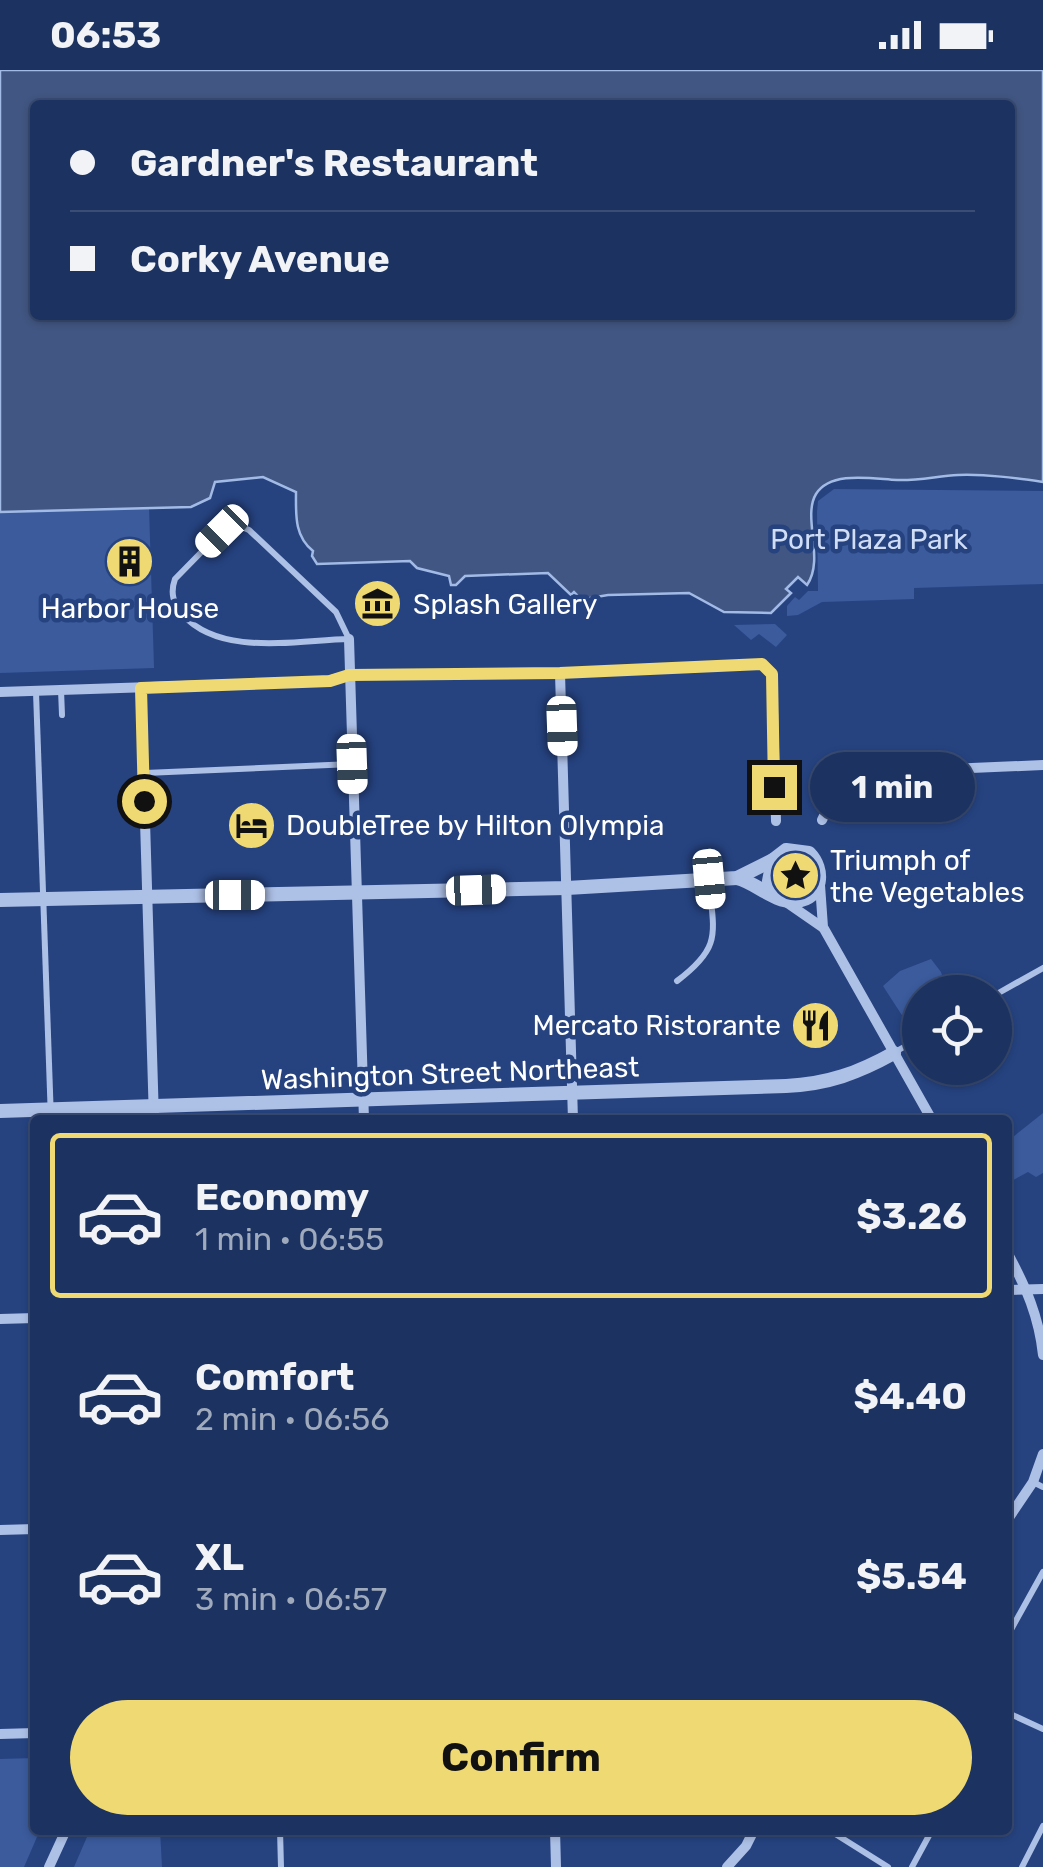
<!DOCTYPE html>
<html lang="en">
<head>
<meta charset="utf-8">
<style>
	:root { --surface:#1c3260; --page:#253a66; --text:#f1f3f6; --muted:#a0aabd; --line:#3a4d75; --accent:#efd972 }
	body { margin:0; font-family:Rubik,sans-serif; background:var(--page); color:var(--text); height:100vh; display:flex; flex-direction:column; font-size:38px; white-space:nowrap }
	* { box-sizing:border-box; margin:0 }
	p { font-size:32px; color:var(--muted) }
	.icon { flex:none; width:55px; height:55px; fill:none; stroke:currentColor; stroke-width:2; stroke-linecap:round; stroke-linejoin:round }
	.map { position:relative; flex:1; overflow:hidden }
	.details { position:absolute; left:30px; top:1045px; width:982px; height:720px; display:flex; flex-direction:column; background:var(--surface); border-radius:10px; box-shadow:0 2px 8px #0004,0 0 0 2px var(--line) }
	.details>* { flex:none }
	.banner { position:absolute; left:30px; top:30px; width:985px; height:220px; border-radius:10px; box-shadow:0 2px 8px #0004,0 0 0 2px var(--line); display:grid; align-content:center; height:220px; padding:0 40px; background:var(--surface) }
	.tools { position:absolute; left:902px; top:905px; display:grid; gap:20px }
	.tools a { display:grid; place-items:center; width:110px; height:110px; border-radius:50%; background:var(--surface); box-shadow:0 2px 8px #0004,0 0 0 2px var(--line); font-size:50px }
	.end { position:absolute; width:45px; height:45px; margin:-22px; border:12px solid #efd972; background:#111; box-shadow:0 0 0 5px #111 }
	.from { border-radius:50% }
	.bubble { position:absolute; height:70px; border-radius:35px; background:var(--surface); box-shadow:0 2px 8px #0004,0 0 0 2px var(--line); font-size:32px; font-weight:700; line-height:70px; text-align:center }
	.car { position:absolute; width:30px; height:60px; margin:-30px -15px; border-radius:12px; box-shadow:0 0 8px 2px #0007; background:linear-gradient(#fff 24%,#345 0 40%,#fff 0 76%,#345 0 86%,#fff 0) }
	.banner b { display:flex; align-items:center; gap:35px; height:95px; font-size:38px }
	.banner b+b { border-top:2px solid var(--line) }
	.banner i { width:25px; height:25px; background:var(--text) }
	ul { padding:18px 0 0; list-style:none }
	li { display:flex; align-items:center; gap:30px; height:165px; margin:0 20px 15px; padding:0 20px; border:5px solid transparent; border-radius:10px }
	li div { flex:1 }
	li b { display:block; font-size:38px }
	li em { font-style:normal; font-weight:700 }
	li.on { border-color:var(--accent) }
	li>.icon { width:90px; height:90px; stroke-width:1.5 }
	.action { display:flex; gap:20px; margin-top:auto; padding:20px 40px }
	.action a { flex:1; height:115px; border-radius:60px; background:var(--accent); color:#111; font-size:40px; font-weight:700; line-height:115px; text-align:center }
	.status { display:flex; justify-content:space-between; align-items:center; height:70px; padding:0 50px; background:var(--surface); direction:ltr }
	.status svg { height:28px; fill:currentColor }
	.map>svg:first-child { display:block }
	.green { fill:#3b5b9d }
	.water { fill:#415682; stroke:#a1bae6; stroke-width:2.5; fill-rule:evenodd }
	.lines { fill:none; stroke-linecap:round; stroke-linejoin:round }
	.service { stroke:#adc0e6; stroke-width:6 }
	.minor { stroke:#adc0e6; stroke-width:10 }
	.tertiary { stroke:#adc0e6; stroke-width:14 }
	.route { stroke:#efd972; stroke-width:12 }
	.labels { text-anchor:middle; stroke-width:9; stroke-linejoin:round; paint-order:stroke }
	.park-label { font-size:28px; fill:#d0ddf5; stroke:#264380 }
	.poi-label { font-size:28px; fill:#fff; stroke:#264380; text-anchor:start }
	.street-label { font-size:28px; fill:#fff; stroke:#264380 }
</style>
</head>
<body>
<div class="status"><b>06:53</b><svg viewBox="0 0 49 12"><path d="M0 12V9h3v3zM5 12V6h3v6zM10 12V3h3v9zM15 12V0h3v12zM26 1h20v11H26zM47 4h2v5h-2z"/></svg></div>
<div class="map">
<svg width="1043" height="1797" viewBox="0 0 1043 1797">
	<rect width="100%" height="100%" fill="#264380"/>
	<g class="green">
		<polygon points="834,419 1043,421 1043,514 914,518 914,529 822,532 798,545 787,546 787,536 795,527 799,530 808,521 818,521 817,442 818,431"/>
		<polygon points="149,438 154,598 0,603 0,442"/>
		<polygon points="775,554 787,565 776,577 759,564 751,570 734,555"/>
		<circle cx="795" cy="805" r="19"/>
		<polygon points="931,889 941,902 947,922 920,922 920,947 907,953 883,916 900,901"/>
		<polygon points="1043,1043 1043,1103 1036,1107 1028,1102 1008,1113 1008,1071"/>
		<polygon points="35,1688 35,1760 40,1760 24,1797 0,1797 0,1689"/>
		<polygon points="90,1760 160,1760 162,1797 74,1797"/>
	</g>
	<path class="water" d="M0,0H1043V412C1015,408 987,404 958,405C938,406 917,411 897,410C874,409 831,400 816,424C802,447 825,489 807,515L798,507L786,519L791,523L771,543L724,542L689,523L608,525L578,530L577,525L574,522L571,525L548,503L465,506L456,515H451L449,506L417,498L410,491L317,494L312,486L313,481C294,466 296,444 296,422L263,407L215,412L210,428L191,437L0,442ZM35,35H1010V245H35Z"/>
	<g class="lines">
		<g class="service">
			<path d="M237,455L249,460L336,542L349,569C297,570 221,587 183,545C173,533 170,523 175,509L222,461Z"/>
			<polyline points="61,620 62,645"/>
			<polyline points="36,622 51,1050"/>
			<polyline points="145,703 352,694"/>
			<path d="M677,911C722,877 714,864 709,812"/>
			<polyline points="995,925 1043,898"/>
			<polyline points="895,982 920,968"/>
			<polyline points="1033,1412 1043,1417"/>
			<polyline points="1008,1565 1043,1502"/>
			<polyline points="1008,1643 1043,1659"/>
			<polyline points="280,1760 281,1797"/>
			<polyline points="829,1760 888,1797"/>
			<polyline points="912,1797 932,1760"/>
			<polyline points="1022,1797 1043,1756"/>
		</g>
		<g class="minor">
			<polyline points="349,569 364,1050"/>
			<polyline points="560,603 573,1050"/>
			<polyline points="141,618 154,1050"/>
			<polyline points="0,622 327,611 349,605 560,603 762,594 772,604 776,751"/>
			<polyline points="822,750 839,715 854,703 1043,695"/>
			<polyline points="820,815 823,857 932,1050"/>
			<polyline points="783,830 822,857"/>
			<path d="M1008,1184C1026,1217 1039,1247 1043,1285"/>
			<polyline points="1008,1220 1043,1219"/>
			<polyline points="0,1249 35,1248"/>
			<polyline points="1008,1449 1033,1412 1043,1384"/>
			<polyline points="0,1460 35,1459"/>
			<polyline points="0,1664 35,1663"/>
			<polyline points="555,1760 556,1797"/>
			<polyline points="49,1797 66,1760"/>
			<polyline points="727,1797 746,1776 754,1760"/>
		</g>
		<g class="tertiary">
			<path d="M737,808C757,813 774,833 796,831C823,829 825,799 809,783L786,780L773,790L769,811L782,828"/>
			<polyline points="0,830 567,818 737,808 773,790"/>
			<path d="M0,1041L786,1016C828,1014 858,1003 894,983"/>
		</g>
	</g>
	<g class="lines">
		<polyline class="route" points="144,731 141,618 330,611 349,605 560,603 762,594 772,604 774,717"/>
	</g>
	<defs>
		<symbol id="building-disc" viewBox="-11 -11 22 22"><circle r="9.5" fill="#efd972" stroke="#264380"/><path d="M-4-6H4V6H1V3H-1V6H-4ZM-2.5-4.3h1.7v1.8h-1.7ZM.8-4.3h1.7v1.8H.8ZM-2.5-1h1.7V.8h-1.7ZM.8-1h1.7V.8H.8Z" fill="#111"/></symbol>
		<symbol id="museum-disc" viewBox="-11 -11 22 22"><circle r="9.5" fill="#efd972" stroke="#264380"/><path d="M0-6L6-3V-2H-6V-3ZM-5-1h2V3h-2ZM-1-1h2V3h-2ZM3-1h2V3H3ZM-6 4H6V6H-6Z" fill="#111"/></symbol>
		<symbol id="hotel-disc" viewBox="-11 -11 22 22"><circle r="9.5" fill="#efd972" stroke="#264380"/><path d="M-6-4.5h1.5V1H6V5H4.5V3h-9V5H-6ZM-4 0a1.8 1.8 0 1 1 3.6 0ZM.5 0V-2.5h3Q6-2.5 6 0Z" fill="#111"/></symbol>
		<symbol id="sight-disc" viewBox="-11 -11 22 22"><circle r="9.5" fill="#efd972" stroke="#264380"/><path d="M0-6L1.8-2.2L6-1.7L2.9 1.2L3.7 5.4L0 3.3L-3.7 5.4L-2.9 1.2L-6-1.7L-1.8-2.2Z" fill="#111"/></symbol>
		<symbol id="restaurant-disc" viewBox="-11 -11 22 22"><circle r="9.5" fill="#efd972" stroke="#264380"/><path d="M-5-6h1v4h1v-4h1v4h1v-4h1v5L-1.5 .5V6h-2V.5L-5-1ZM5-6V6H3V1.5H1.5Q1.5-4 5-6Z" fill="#111"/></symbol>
	</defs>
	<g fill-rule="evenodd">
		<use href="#building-disc" x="102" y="464" width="55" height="55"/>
		<use href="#museum-disc" x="350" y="506" width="55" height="55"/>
		<use href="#hotel-disc" x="224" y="728" width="55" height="55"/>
		<use href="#sight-disc" x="768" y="778" width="55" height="55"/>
		<use href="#restaurant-disc" x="788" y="928" width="55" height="55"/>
	</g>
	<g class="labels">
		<g class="park-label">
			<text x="869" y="479">Port Plaza Park</text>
		</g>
		<g class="poi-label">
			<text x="413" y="544">Splash Gallery</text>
			<text x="130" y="548" text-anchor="middle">Harbor House</text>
			<text x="286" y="765">DoubleTree by Hilton Olympia</text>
			<text x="830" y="800">Triumph of<tspan x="830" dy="32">the Vegetables</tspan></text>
			<text x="781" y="965" text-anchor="end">Mercato Ristorante</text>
		</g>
		<g class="street-label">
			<text transform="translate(450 1003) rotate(-2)" y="10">Washington Street Northeast</text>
		</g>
	</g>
</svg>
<div class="tools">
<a><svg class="icon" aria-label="locate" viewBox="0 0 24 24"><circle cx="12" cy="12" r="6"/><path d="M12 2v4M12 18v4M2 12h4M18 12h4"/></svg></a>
</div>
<i class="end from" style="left:144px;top:731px"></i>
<i class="end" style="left:774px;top:717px"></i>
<div class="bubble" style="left:810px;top:682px;width:165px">1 min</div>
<i class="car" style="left:222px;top:461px;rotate:225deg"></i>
<i class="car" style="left:562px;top:656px;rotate:178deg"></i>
<i class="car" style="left:352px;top:694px;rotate:178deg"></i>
<i class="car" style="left:709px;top:809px;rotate:175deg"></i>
<i class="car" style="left:476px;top:820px;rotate:88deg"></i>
<i class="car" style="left:235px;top:825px;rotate:90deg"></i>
<div class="banner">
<b><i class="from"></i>Gardner's Restaurant</b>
<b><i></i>Corky Avenue</b>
</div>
<section class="details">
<ul>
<li class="on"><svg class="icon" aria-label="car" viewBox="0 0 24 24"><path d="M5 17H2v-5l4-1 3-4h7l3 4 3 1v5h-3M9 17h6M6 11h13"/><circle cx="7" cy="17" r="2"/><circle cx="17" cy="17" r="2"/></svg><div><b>Economy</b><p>1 min · 06:55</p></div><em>$3.26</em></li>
<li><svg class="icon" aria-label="car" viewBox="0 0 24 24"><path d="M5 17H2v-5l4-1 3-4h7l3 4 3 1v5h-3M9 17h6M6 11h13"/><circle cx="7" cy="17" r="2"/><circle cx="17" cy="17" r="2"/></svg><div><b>Comfort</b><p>2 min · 06:56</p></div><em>$4.40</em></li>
<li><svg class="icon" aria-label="car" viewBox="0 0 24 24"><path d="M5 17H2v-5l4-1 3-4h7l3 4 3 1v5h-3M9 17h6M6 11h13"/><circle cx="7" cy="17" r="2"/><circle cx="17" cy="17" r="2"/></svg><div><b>XL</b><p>3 min · 06:57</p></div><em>$5.54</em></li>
</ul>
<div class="action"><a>Confirm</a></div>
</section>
</div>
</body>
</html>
